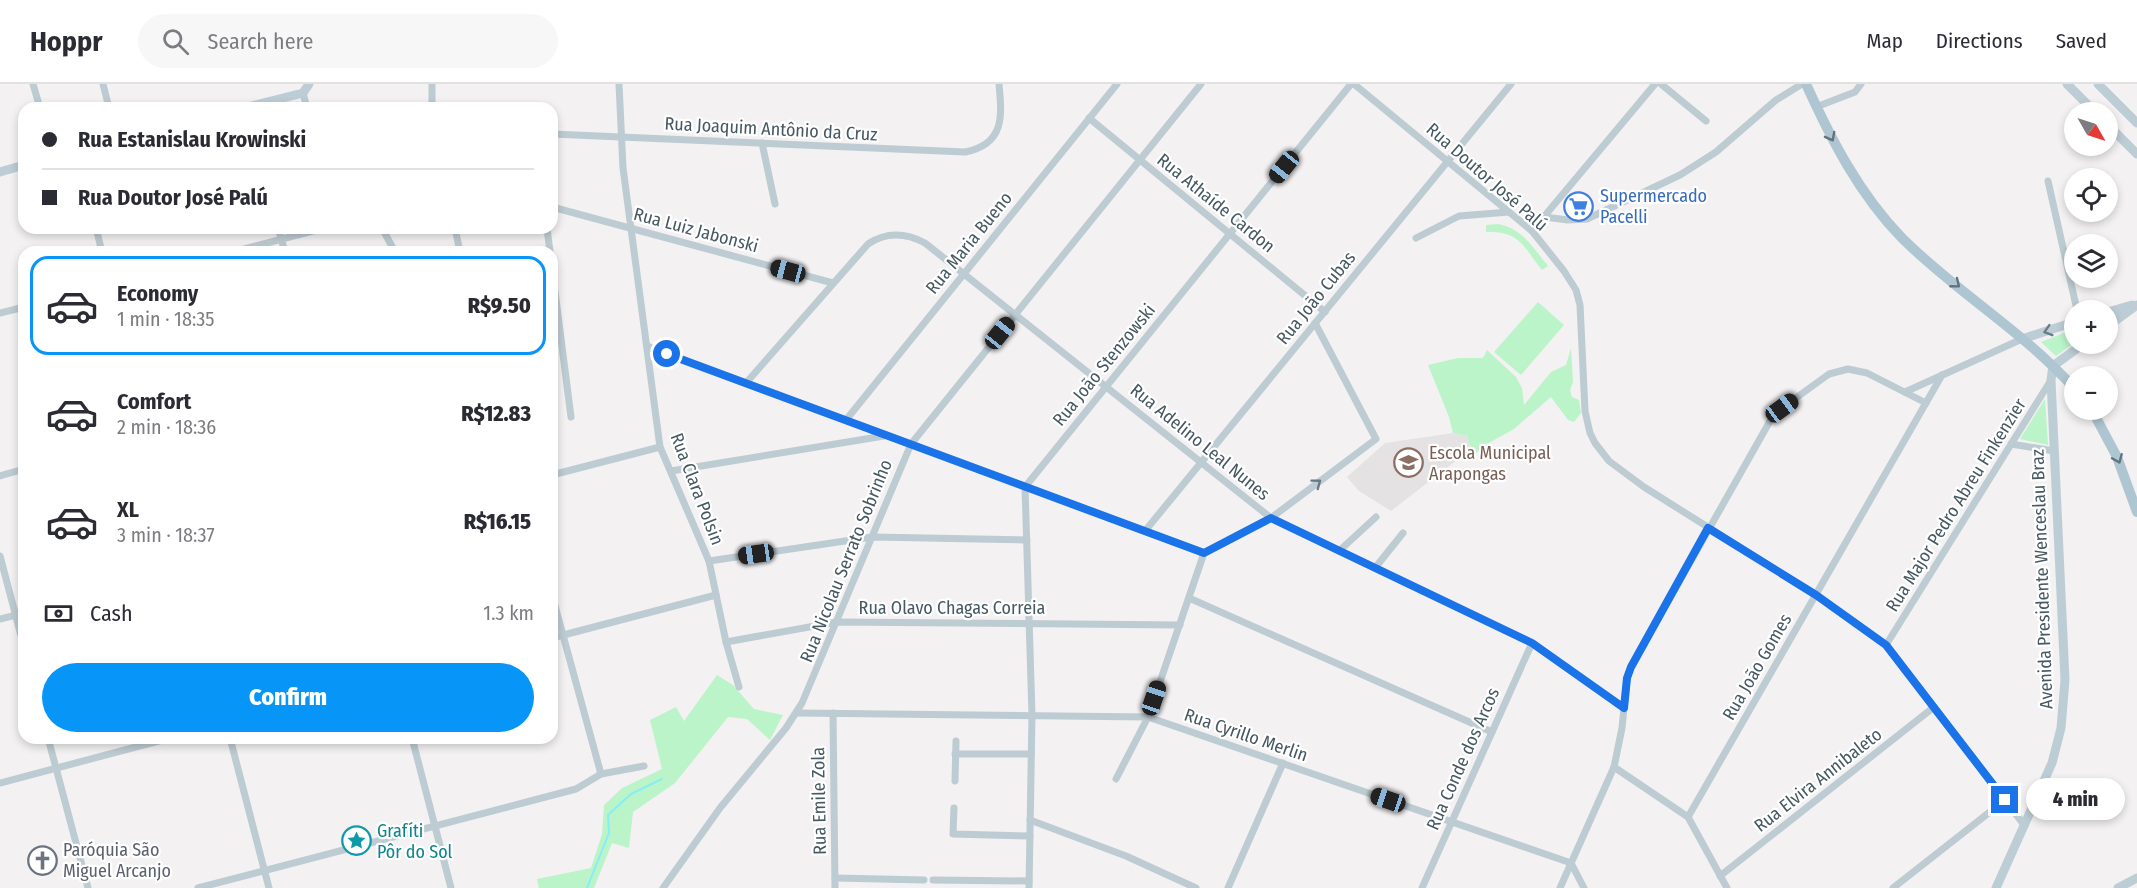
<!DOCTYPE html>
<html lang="en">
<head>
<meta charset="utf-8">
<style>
	:root { --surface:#fff; --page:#f7f7f7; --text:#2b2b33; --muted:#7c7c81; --line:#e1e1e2; --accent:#0795f7 }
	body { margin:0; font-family:"Fira Sans Condensed",sans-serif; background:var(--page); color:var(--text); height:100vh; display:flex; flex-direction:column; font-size:22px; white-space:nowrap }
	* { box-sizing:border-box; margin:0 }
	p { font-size:20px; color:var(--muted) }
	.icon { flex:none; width:33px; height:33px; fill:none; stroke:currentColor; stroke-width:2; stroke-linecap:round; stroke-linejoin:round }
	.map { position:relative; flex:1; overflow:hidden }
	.side { position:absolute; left:18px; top:162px; width:540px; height:498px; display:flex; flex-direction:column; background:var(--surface); border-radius:18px; box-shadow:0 3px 9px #0003 }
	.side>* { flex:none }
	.guide { position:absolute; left:18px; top:18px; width:540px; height:132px; border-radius:18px; box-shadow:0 3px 9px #0003; display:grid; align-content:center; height:132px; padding:0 24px; background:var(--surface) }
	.needle { width:39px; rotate:129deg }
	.tools { position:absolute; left:2064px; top:18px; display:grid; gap:12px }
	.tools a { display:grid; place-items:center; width:54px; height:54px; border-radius:50%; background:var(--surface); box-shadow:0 3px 9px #0003; font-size:30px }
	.end { position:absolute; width:27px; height:27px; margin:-14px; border:8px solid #1a73e8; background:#fff; box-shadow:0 0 0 3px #fff }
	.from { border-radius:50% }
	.bubble { position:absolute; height:42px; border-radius:21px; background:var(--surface); box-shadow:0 3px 9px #0003; font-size:20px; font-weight:800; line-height:42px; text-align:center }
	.car { position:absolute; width:18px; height:36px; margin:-18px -9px; border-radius:8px; box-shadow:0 0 4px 2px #0007; background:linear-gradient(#222 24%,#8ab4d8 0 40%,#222 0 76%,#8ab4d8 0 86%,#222 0) }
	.guide b { display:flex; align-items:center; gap:21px; height:57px; font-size:22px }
	.guide b+b { border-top:2px solid var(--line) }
	.guide i { width:15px; height:15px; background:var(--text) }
	ul { padding:10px 0 0; list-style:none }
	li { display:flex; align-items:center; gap:18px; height:99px; margin:0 12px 9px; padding:0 12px; border:3px solid transparent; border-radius:18px }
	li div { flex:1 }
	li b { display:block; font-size:22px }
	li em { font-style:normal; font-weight:800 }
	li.active { border-color:var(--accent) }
	li>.icon { width:54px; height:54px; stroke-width:1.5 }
	.pay { display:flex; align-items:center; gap:15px; height:66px; padding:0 24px; font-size:22px }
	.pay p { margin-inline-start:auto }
	.cta { display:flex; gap:12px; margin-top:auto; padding:12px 24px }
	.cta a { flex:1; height:69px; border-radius:36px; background:var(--accent); color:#fff; font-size:24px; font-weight:800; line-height:69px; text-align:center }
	header { display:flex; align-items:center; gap:36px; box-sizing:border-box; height:84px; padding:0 30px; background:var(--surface); border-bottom:2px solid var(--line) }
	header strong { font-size:28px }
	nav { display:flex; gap:33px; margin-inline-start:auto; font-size:21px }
	.search { width:420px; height:54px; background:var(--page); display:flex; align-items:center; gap:15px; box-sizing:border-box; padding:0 21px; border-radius:33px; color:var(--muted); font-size:22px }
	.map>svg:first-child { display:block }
	.education { fill:#e4e2e3 }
	.green { fill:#bcf4c9 }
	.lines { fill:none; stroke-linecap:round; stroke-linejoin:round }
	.stream { stroke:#85eff5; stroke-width:2 }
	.street { stroke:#bdcbd2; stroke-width:7 }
	.secondary { stroke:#bdcdd6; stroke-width:9 }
	.primary { stroke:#aec6d2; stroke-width:10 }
	.oneway { stroke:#60747d }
	.oneway2 { stroke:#6a7b84 }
	.oneway3 { stroke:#6a7a83 }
	.route { stroke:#1a73e8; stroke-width:8 }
	.labels { text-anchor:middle; stroke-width:4.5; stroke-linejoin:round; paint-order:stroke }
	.street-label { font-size:18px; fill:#465861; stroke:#fff }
	.shop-label { font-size:18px; fill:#366cbe; stroke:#fff; text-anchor:start }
	.education-label { font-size:18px; fill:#785e54; stroke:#fff; text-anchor:start }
	.culture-label { font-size:18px; fill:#0d838f; stroke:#fff; text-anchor:start }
	.worship-label { font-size:18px; fill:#5b616d; stroke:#fff; text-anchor:start }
</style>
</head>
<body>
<header>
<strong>Hoppr</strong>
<div class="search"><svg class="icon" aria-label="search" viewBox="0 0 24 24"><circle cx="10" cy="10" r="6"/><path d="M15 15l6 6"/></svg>Search here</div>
<nav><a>Map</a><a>Directions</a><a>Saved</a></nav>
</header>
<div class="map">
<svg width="2137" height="804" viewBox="0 0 2137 804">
	<rect width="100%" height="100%" fill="#f3f1f1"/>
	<polygon class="education" points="1453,349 1467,352 1471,365 1391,427 1359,407 1347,393 1385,359"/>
	<g class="green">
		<path d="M1498,140C1522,144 1533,164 1548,182L1542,186C1522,161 1520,147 1486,148V141Z"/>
		<polygon points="1538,218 1564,241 1521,291 1494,268"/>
		<polygon points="2074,245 2074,259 2056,272 2041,258"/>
		<polygon points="1571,264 1573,298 1570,306 1572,313 1579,316 1581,329 1574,338 1568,336 1551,313 1514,345 1485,361 1475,370 1471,365 1467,352 1453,349 1449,333 1428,281 1458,274 1483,274 1487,266 1516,293 1522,304 1524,321 1551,288 1566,281"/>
		<polygon points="2045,315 2048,361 2020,355"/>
		<polygon points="717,591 733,601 754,625 783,631 770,656 747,635 728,633 675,699 633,728 629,764 612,759 594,804 539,804 537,795 591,784 602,750 604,721 622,704 662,685 650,636 676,623 684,637"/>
	</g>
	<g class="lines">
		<polyline class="stream" points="587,804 609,749 608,731 631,710 662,695"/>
		<g class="street">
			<polyline points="33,0 40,24"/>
			<polyline points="103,0 109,24"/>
			<polyline points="619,0 623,84 660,363 709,477 726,558 739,603"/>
			<polyline points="1354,0 1532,147 1564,187 1576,206 1580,221 1585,327 1590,349 1595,359 1609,377 1644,403 1816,511 1886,561 2025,742"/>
			<polyline points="1661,0 1706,37"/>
			<polyline points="303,9 307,24"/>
			<polyline points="1816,23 1855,8 1861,0"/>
			<polyline points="432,24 432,0"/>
			<polyline points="1089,34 1325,228"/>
			<path d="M552,50L965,68C1005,60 1002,32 999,0"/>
			<polyline points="762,59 775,120"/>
			<polyline points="2048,97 2077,226"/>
			<polyline points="552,123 833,199"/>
			<polyline points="1544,133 1568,136 1587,135 1680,91 1716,68 1776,16 1802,0"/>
			<polyline points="96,144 102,168"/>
			<polyline points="278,144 285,168"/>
			<polyline points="382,144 395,168"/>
			<polyline points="455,144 460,168"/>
			<polyline points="547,144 550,168"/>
			<polyline points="1532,147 1655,0"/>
			<polyline points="1416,154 1459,132 1509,128"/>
			<polyline points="233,168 324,144"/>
			<polyline points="552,184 571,333"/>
			<polyline points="0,229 24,223"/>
			<polyline points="647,262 1204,469"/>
			<path d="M746,299L868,160C886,148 906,149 925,159L1271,434L1532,559L1624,624"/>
			<polyline points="1905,308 2022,255"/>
			<polyline points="846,336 1117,0"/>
			<polyline points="2011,360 2054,367"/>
			<polyline points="671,387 884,352"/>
			<polyline points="552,391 660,363"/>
			<polyline points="0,392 24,385"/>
			<polyline points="1145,447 1511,0"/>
			<polyline points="1339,467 1376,433"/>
			<polyline points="0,472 24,563"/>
			<polyline points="709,477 872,453 1027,456"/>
			<polyline points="1375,484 1403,449"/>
			<polyline points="552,511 601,690"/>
			<polyline points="1189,514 1492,648"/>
			<polyline points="0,535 24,529"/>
			<polyline points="552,554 716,511"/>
			<polyline points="726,558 837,538 1180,541"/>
			<polyline points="1886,561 2051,296"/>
			<polyline points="797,629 1148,633 1571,779 1584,804"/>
			<polyline points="833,629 835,804"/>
			<polyline points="48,654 88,804"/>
			<polyline points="230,654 269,804"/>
			<polyline points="412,654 451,804"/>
			<polyline points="955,670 1031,670"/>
			<polyline points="1614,683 1688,733 1727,804"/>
			<polyline points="1116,695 1148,633 1204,469 1271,434 1376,355 1315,239"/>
			<polyline points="955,697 956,657"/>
			<polyline points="0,699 170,654"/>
			<polyline points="954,724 953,750 1030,752"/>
			<polyline points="1688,733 1942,291"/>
			<polyline points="1030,736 1126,772 1196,804"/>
			<polyline points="1720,792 1934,623"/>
			<polyline points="835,794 924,796"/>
			<polyline points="933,796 1029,797"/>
			<polyline points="198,804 576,705 601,690 644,682"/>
			<polyline points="663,804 720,724 786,644 802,619 911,360 1201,0"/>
			<polyline points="1029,804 1032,631 1025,403 1351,0"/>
			<polyline points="1228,804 1283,679"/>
			<polyline points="1422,804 1532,559"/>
			<polyline points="1560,804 1614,683 1622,644 1627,594 1631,583 1770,337 1782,324 1829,290 1848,285 1867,289 1926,319"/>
			<polyline points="1893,804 2005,716"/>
		</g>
		<g class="secondary">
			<polyline points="2067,0 2095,28"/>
			<polyline points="2098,0 2137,39"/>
			<polyline points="244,24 303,9 309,0"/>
			<polyline points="2108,41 2137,70"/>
			<polyline points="0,88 24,81"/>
			<polyline points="2108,228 2132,221"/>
			<polyline points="2108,242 2137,221"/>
			<polyline points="2022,255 2074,238"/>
			<polyline points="1996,804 2052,679 2061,644 2065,596 2051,296 2053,282 2083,260"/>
			<polyline points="2118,804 2137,794"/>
		</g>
		<g class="primary">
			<path d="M1806,0C1831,55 1859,110 1902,154C1956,208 2023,247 2074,304"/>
			<polyline points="2092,326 2117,373 2137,428"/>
		</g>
	</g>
	<defs><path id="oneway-chevron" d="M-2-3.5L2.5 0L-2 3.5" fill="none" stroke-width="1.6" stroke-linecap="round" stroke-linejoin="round" transform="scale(1.5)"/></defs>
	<g class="oneway">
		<use href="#oneway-chevron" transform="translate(1831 53) rotate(62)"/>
		<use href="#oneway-chevron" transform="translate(1956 200) rotate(39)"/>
		<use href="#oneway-chevron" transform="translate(2118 375) rotate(67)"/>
	</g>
	<use class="oneway2" href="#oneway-chevron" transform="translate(2048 247) rotate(163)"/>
	<use class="oneway3" href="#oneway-chevron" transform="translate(1317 399) rotate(-37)"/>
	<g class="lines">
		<polyline class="route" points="667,270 1204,469 1271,434 1532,559 1624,624 1627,594 1631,583 1708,444 1816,511 1886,561 2005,716"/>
	</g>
	<defs>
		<symbol id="supermarket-ring" viewBox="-11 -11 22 22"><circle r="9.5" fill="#fff" stroke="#3f7fe0" stroke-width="1.5"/><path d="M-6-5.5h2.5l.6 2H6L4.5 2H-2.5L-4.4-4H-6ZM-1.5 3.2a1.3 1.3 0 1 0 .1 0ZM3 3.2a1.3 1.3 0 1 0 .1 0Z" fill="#3f7fe0"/></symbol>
		<symbol id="school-ring" viewBox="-11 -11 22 22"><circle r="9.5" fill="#fff" stroke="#8d6e63" stroke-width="1.5"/><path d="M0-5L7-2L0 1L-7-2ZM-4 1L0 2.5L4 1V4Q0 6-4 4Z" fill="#8d6e63"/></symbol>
		<symbol id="sight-ring" viewBox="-11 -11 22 22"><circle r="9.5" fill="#fff" stroke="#0f9aa8" stroke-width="1.5"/><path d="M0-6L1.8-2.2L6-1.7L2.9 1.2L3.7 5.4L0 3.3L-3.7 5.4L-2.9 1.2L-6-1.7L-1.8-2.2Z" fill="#0f9aa8"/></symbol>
		<symbol id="church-ring" viewBox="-11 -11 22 22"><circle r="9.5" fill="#fff" stroke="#6b7280" stroke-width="1.5"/><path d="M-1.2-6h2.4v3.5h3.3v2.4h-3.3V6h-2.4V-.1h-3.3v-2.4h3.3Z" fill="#6b7280"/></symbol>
	</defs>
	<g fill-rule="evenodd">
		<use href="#supermarket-ring" x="1562" y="106" width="33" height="33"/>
		<use href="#school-ring" x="1392" y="362" width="33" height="33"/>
		<use href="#sight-ring" x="340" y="740" width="33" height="33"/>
		<use href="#church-ring" x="26" y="760" width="33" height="33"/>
	</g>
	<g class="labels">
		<g class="street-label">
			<text transform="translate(771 45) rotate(3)" y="6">Rua Joaquim Antônio da Cruz</text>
			<text transform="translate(1487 93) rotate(41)" y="6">Rua Doutor José Palú</text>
			<text transform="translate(1216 119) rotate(39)" y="6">Rua Athaíde Cardon</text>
			<text transform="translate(696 146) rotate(15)" y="6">Rua Luiz Jabonski</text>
			<text transform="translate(969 159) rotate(-51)" y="6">Rua Maria Bueno</text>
			<text transform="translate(1316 214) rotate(-51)" y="6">Rua João Cubas</text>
			<text transform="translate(1104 281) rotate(-51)" y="6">Rua João Stenzowski</text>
			<text transform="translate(1200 358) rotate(39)" y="6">Rua Adelino Leal Nunes</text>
			<text transform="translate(697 405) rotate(69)" y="6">Rua Clara Polsin</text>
			<text transform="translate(1956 421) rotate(-58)" y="6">Rua Major Pedro Abreu Finkenzier</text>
			<text transform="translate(846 477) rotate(-68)" y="6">Rua Nicolau Serrato Sobrinho</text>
			<text transform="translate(2042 495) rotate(-92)" y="6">Avenida Presidente Wenceslau Braz</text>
			<text x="952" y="530">Rua Olavo Chagas Correia</text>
			<text transform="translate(1757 583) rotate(-60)" y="6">Rua João Gomes</text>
			<text transform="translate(1246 651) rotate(19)" y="6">Rua Cyrillo Merlin</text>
			<text transform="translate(1463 675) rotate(-66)" y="6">Rua Conde dos Arcos</text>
			<text transform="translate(1818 696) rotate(-38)" y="6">Rua Elvira Annibaleto</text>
			<text transform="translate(819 717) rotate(-91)" y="6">Rua Emile Zola</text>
		</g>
		<g class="shop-label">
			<text x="1600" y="118">Supermercado<tspan x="1600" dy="21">Pacelli</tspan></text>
		</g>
		<g class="education-label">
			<text x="1429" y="375">Escola Municipal<tspan x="1429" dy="21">Arapongas</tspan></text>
		</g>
		<g class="culture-label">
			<text x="377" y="753">Grafíti<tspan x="377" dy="21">Pôr do Sol</tspan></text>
		</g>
		<g class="worship-label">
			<text x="63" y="772">Paróquia São<tspan x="63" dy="21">Miguel Arcanjo</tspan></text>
		</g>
	</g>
</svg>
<div class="tools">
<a><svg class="needle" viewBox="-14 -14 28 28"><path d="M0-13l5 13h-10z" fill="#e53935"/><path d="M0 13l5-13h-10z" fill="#7c7c81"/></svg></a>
<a><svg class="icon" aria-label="locate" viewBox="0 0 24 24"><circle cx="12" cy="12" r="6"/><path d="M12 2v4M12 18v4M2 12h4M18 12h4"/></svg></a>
<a><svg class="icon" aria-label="layers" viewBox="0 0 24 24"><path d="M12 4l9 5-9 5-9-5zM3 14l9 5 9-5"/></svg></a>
<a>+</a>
<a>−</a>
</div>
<i class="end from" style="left:667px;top:270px"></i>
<i class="end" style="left:2005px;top:716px"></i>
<div class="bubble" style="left:2026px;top:694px;width:99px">4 min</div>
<i class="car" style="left:1284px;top:83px;rotate:219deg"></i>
<i class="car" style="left:788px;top:187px;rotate:285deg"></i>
<i class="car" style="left:1000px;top:249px;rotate:39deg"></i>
<i class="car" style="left:1782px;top:324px;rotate:54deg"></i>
<i class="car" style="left:756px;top:470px;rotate:262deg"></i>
<i class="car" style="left:1154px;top:614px;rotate:19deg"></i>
<i class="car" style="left:1388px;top:716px;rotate:289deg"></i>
<div class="guide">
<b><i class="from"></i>Rua Estanislau Krowinski</b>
<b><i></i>Rua Doutor José Palú</b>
</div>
<section class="side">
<ul>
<li class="active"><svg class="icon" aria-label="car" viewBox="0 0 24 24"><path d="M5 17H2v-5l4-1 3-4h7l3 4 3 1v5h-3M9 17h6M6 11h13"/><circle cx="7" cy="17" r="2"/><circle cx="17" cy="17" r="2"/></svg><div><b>Economy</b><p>1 min · 18:35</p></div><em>R$9.50</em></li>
<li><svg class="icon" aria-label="car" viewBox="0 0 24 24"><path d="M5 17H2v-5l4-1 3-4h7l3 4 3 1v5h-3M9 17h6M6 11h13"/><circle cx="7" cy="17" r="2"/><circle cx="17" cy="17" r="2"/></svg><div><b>Comfort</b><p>2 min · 18:36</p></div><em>R$12.83</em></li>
<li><svg class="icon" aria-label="car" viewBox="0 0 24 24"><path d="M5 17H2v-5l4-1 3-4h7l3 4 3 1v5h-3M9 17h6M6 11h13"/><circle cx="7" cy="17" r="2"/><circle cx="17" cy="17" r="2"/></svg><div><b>XL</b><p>3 min · 18:37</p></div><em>R$16.15</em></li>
</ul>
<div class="pay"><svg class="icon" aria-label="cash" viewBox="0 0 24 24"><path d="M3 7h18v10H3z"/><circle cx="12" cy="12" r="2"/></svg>Cash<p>1.3 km</p></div>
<div class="cta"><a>Confirm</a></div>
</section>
</div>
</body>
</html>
